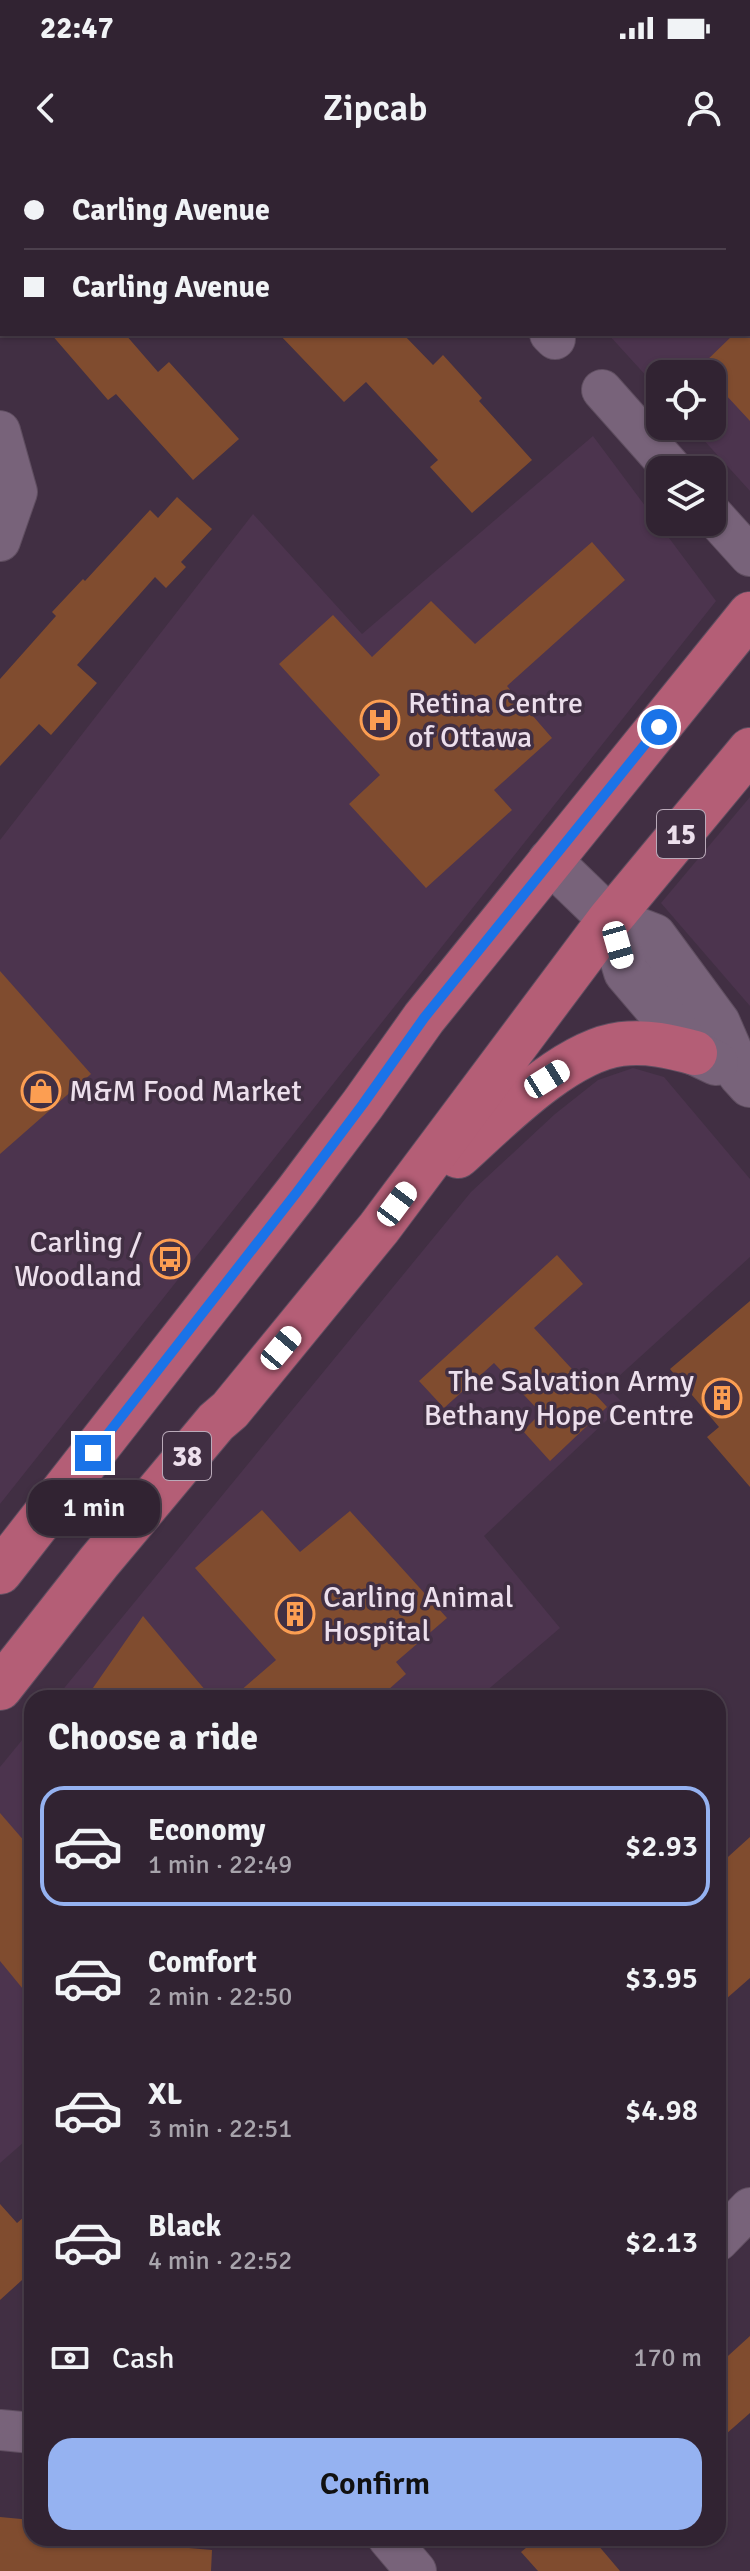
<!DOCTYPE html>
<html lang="en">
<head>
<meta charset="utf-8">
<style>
	:root { --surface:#312332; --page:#3d2f3e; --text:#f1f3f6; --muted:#a8a4ac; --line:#4c404d; --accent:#95b2f1 }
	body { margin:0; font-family:Signika,sans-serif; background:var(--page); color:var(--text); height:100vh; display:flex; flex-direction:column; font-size:30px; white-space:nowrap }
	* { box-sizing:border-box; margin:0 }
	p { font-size:26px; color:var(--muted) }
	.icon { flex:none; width:44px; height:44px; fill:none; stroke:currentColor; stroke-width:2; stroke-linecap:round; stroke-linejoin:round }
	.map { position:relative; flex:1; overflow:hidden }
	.panel { position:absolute; left:24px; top:1530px; width:702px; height:856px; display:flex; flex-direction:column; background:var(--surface); border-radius:24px; box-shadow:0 2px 6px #0004,0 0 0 2px var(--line) }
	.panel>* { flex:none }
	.hud { position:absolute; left:0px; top:0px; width:750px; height:176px; box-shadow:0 2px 6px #0004,0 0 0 2px var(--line); display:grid; align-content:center; height:176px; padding:0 24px; background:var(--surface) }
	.tools { position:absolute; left:646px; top:200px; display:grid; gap:16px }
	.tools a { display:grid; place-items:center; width:80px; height:80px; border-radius:16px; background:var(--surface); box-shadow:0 2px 6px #0004,0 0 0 2px var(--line); font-size:40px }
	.end { position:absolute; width:36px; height:36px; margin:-18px; border:10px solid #1a73e8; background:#fff; box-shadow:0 0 0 4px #fff }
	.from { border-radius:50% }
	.bubble { position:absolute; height:56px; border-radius:24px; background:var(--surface); box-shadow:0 2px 6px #0004,0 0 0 2px var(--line); font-size:26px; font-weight:600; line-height:56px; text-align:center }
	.car { position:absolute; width:24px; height:48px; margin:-24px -12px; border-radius:10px; box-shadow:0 0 6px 2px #0007; background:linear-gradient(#fff 24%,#345 0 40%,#fff 0 76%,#345 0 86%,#fff 0) }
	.hud b { display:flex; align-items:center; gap:28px; height:76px; font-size:30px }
	.hud b+b { border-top:2px solid var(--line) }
	.hud i { width:20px; height:20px; background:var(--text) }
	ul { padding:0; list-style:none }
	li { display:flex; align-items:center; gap:24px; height:120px; margin:0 16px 12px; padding:0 8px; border:4px solid transparent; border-radius:24px }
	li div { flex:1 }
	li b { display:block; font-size:30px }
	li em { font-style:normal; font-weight:600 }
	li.active { border-color:var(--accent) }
	li>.icon { width:72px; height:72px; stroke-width:1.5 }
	h2 { padding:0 24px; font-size:36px; line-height:96px }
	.pay { display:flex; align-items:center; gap:20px; height:88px; padding:0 24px; font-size:30px }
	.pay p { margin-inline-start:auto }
	.action { display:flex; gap:16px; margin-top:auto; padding:16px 24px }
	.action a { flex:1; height:92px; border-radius:24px; background:var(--accent); color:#111; font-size:32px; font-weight:600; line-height:92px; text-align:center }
	.status { display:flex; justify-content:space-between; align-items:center; height:56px; padding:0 40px; background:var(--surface); direction:ltr }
	.status svg { height:22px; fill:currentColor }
	header { display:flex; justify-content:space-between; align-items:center; height:104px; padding:0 24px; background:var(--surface); font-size:36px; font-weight:600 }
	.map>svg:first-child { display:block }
	.built { fill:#4c344e }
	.building { fill:#804c2f }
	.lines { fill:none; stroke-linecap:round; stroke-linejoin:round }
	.minor-casing { stroke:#5f4e60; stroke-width:42 }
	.secondary-casing { stroke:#5f4e60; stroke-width:46 }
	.primary-casing { stroke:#5f4e60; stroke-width:46 }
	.minor { stroke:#78637a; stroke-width:40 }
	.secondary { stroke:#78637a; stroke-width:44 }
	.primary { stroke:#b45e76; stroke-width:44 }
	.route { stroke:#1a73e8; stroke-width:10 }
	.labels { text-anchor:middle; stroke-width:7; stroke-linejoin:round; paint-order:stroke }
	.shield { fill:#412f43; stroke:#b9aab9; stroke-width:2 }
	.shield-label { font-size:28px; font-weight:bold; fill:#ecdfec }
	.poi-label { font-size:30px; fill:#ecdfec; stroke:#412f43; text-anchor:start }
</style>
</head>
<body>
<div class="status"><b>22:47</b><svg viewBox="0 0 49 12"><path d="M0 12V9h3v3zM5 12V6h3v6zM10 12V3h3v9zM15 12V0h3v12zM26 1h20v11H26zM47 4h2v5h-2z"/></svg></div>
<header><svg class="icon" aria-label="back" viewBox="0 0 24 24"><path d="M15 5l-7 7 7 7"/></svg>Zipcab<svg class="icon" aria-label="person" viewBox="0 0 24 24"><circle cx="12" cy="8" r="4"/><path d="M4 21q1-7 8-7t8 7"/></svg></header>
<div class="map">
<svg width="750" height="2411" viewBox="0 0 750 2411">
	<rect width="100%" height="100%" fill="#412f43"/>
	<g class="built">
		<polygon points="502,0 750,0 750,331 691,266 712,266 712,214 660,214 660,231 608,174 748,174 748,2 500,2"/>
		<polygon points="593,276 716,441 0,1344 0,680 253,354 362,474"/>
		<polygon points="750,637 750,846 661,743"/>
		<polygon points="633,908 664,917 750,1019 750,1097 607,1227 624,1244 484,1376 560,1468 478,1538 56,1538 471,1032 555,954 598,920"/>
		<polygon points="32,1568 32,1975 0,2003 0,1607"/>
	</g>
	<g class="building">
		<polygon points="750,159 750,261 712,220 712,214 706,214 700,207 734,174 748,174"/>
		<polygon points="51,174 125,174 158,212 169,202 239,279 193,320 116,234 108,240"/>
		<polygon points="279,174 403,174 433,205 443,195 482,238 479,241 532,300 472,353 430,307 438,300 366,222 344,242"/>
		<polygon points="177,337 212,369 181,402 186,407 166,428 155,417 77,505 97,523 51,575 39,564 0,606 0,519 56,456 52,452 83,419 85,421 150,350 158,358"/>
		<polygon points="592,382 625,420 507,526 552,578 494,630 512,650 426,728 349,644 380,615 279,504 333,455 372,497 431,441 475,484"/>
		<polygon points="0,811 91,914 0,994"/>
		<polygon points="557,1095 583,1124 534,1168 607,1247 550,1301 523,1271 541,1253 494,1203 444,1248 419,1221"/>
		<polygon points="750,1141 750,1327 707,1277 719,1267 670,1209"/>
		<polygon points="262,1350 300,1392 350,1351 447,1458 396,1502 406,1514 379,1538 232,1538 276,1500 195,1408"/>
		<polygon points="143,1456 183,1504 212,1538 86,1538"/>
		<polygon points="0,1653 32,1690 32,1840 0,1801"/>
		<polygon points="750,1677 750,1818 718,1846 718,1706"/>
		<polygon points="0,2044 17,2063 32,2050 32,2111 0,2140"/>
		<polygon points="750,2176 750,2253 718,2281 718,2205"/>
		<polygon points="0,2357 32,2360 32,2378 120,2378 120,2382 212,2390 211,2411 0,2411"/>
		<polygon points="538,2378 592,2378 620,2411 538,2411 521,2392"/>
	</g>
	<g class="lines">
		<defs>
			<g id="minor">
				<polyline points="396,0 397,2"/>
				<polyline points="550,174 555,179"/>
				<polyline points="602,230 673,310"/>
				<polyline points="0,271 17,332 0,381"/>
				<polyline points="712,354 750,396"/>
				<polyline points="718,2081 750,2048"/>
				<polyline points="0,2270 32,2273"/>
				<polyline points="388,2378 416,2411"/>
			</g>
			<g id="secondary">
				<polyline points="550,701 610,759 654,776 718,863 740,914 750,925"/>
				<polyline points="610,759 626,812 695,893 716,903"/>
			</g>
			<g id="primary">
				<path d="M458,996C499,959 565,891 621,884C647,881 670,886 695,893"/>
				<polyline points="0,1412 297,1032 363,944 424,858 750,454"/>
				<polyline points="0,1528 99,1402 216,1262 230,1250 379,1068 610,759 750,590"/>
			</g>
		</defs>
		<use href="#minor" class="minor-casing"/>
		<use href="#secondary" class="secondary-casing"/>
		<use href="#primary" class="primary-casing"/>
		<use href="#minor" class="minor"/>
		<use href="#secondary" class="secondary"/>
		<use href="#primary" class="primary"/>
	</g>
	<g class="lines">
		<polyline class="route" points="93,1293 297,1032 363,944 424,858 659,567"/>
	</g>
	<defs>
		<symbol id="hospital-ring" viewBox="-11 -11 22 22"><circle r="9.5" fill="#412f43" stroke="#fc9e52" stroke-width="1.5"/><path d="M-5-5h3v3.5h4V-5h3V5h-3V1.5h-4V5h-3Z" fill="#fc9e52"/></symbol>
		<symbol id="shop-ring" viewBox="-11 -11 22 22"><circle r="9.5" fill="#412f43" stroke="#fc9e52" stroke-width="1.5"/><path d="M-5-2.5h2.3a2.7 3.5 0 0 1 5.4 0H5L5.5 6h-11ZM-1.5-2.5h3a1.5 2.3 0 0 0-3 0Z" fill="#fc9e52"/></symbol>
		<symbol id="bus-ring" viewBox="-11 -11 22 22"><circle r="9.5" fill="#412f43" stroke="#fc9e52" stroke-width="1.5"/><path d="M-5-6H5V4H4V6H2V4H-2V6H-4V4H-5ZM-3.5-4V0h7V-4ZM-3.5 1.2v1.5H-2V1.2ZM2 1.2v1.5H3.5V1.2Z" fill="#fc9e52"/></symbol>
		<symbol id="building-ring" viewBox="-11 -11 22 22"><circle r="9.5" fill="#412f43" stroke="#fc9e52" stroke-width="1.5"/><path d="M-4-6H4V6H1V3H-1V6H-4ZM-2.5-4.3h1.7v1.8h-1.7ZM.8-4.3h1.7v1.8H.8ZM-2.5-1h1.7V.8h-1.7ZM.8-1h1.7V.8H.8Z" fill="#fc9e52"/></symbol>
	</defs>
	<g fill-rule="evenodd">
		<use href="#hospital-ring" x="358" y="538" width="44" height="44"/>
		<use href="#shop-ring" x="19" y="909" width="44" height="44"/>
		<use href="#bus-ring" x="148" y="1077" width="44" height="44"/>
		<use href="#building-ring" x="700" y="1216" width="44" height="44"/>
		<use href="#building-ring" x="273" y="1432" width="44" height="44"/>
	</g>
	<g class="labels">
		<g class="shield">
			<rect x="657" y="650" width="48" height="48" rx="6"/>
			<rect x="163" y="1272" width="48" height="48" rx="6"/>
		</g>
		<g class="shield-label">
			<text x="681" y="684">15</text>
			<text x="187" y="1306">38</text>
		</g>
		<g class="poi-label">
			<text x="408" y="553">Retina Centre<tspan x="408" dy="34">of Ottawa</tspan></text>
			<text x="69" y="941">M&amp;M Food Market</text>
			<text x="142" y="1092" text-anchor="end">Carling /<tspan x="142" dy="34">Woodland</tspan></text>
			<text x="694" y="1231" text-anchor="end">The Salvation Army<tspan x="694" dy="34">Bethany Hope Centre</tspan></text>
			<text x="323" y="1447">Carling Animal<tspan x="323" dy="34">Hospital</tspan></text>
		</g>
	</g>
</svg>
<div class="tools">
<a><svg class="icon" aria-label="locate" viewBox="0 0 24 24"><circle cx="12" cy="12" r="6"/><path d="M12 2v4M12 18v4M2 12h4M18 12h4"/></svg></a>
<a><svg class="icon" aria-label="layers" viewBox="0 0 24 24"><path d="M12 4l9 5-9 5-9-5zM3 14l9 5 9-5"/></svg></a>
</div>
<i class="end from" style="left:659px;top:567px"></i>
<i class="end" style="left:93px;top:1293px"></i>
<div class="bubble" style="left:28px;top:1320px;width:132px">1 min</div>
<i class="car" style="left:618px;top:785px;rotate:164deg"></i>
<i class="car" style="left:547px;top:919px;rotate:58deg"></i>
<i class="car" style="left:397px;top:1044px;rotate:37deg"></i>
<i class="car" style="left:281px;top:1188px;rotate:40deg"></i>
<div class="hud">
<b><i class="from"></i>Carling Avenue</b>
<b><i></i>Carling Avenue</b>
</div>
<section class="panel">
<h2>Choose a ride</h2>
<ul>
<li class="active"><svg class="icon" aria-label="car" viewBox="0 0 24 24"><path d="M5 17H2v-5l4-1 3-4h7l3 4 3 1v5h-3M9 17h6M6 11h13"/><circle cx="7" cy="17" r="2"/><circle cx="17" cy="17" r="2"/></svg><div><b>Economy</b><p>1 min · 22:49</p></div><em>$2.93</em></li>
<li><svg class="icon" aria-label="car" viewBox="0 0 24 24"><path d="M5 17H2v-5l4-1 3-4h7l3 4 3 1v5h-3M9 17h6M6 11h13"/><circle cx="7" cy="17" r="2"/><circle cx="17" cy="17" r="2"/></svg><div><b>Comfort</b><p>2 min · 22:50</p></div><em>$3.95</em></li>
<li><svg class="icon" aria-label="car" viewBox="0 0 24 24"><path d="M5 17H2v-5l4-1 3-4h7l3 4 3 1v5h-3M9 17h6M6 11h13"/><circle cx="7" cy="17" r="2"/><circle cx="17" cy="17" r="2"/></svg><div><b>XL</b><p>3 min · 22:51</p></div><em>$4.98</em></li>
<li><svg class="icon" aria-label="car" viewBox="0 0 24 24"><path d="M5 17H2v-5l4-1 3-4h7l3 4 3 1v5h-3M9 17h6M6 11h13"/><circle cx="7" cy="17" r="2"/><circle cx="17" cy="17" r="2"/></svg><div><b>Black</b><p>4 min · 22:52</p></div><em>$2.13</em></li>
</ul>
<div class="pay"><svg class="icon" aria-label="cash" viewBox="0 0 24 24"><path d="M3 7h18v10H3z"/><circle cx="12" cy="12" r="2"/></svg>Cash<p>170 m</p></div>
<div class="action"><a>Confirm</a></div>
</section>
</div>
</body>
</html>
